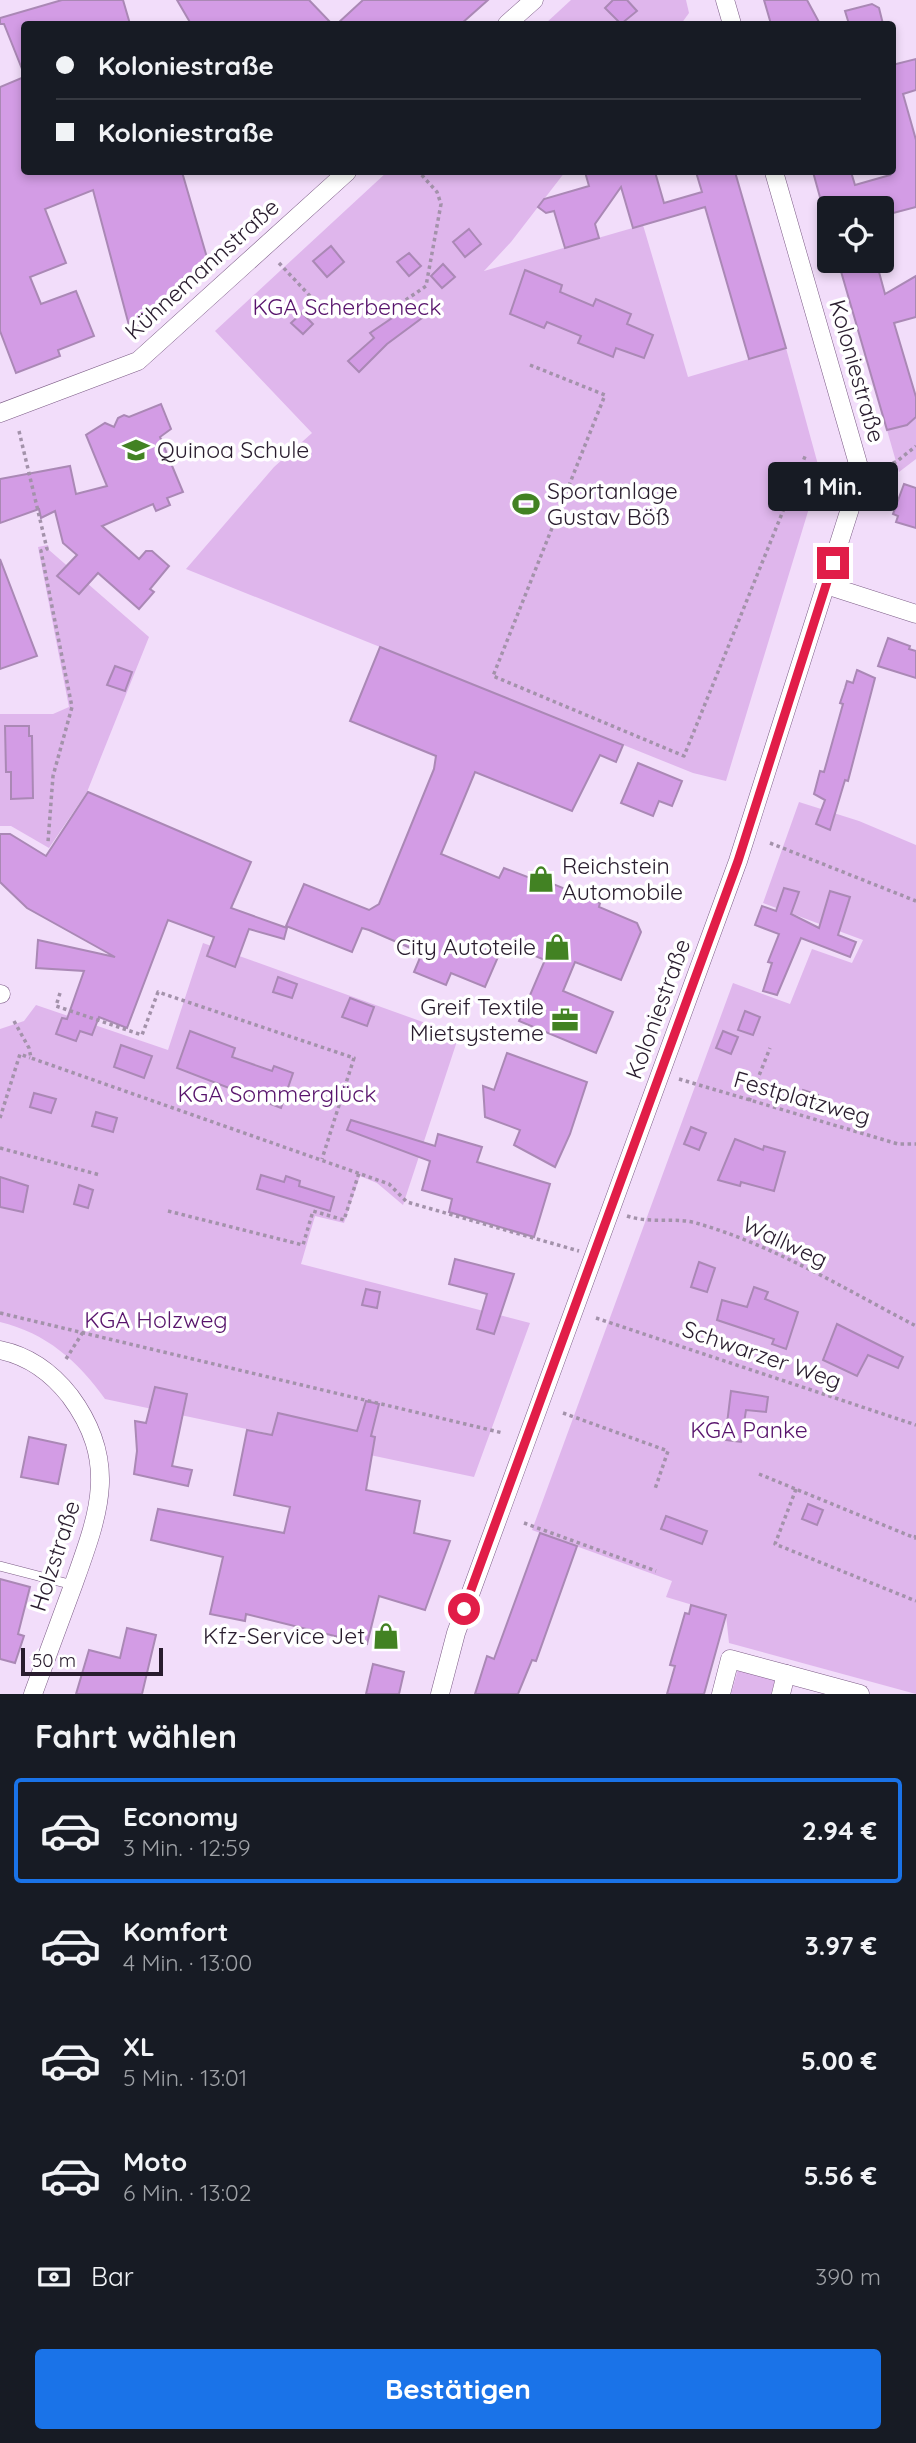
<!DOCTYPE html>
<html lang="de">
<head>
<meta charset="utf-8">
<style>
	:root { --surface:#171b24; --page:#20242c; --text:#f1f3f6; --muted:#9ea1a6; --line:#363941; --accent:#1a73e8 }
	body { margin:0; font-family:Quicksand,sans-serif; background:var(--page); color:var(--text); height:100vh; display:flex; flex-direction:column; font-size:26px; white-space:nowrap }
	* { box-sizing:border-box; margin:0 }
	p { font-size:23px; color:var(--muted) }
	.icon { flex:none; width:38px; height:38px; fill:none; stroke:currentColor; stroke-width:2; stroke-linecap:round; stroke-linejoin:round }
	.map { position:relative; height:1694px; overflow:hidden }
	.side { display:flex; flex-direction:column; background:var(--surface); flex:1 }
	.side>* { flex:none }
	.top-card { position:absolute; left:21px; top:21px; width:875px; height:154px; border-radius:7px; box-shadow:0 4px 10px #0003; display:grid; align-content:center; height:154px; padding:0 35px; background:var(--surface) }
	.buttons { position:absolute; left:817px; top:196px; display:grid; gap:14px }
	.buttons a { display:grid; place-items:center; width:77px; height:77px; border-radius:7px; background:var(--surface); box-shadow:0 4px 10px #0003; font-size:35px }
	.scale { position:absolute; left:21px; bottom:18px; width:142px; box-sizing:border-box; padding-left:7px; border:4px solid #291c2e; border-top:0; font-size:19px; line-height:24px; white-space:nowrap; color:#291c2e; -webkit-text-stroke:5px #fff; paint-order:stroke }
	.end { position:absolute; width:32px; height:32px; margin:-16px; border:9px solid #e11d48; background:#fff; box-shadow:0 0 0 4px #fff }
	.from { border-radius:50% }
	.bubble { position:absolute; height:49px; border-radius:7px; background:var(--surface); box-shadow:0 4px 10px #0003; font-size:23px; font-weight:800; line-height:49px; text-align:center }
	.top-card b { display:flex; align-items:center; gap:24px; height:66px; font-size:26px }
	.top-card b+b { border-top:2px solid var(--line) }
	.top-card i { width:18px; height:18px; background:var(--text) }
	ul { padding:0; list-style:none }
	li { display:flex; align-items:center; gap:21px; height:105px; margin:0 14px 10px; padding:0 21px; border:4px solid transparent; border-radius:7px }
	li div { flex:1 }
	li b { display:block; font-size:26px }
	li em { font-style:normal; font-weight:800 }
	li.selected { border-color:var(--accent) }
	li>.icon { width:63px; height:63px; stroke-width:1.5 }
	h2 { padding:0 35px; font-size:32px; line-height:84px }
	.pay { display:flex; align-items:center; gap:18px; height:77px; padding:0 35px; font-size:26px }
	.pay p { margin-inline-start:auto }
	.cta { display:flex; gap:14px; margin-top:auto; padding:14px 35px }
	.cta a { flex:1; height:80px; border-radius:7px; background:var(--accent); color:#fff; font-size:28px; font-weight:800; line-height:80px; text-align:center }
	.map>svg:first-child { display:block }
	.green { fill:#dfb6ec }
	.building { fill:#d39ce5; stroke:#aa88b5; stroke-width:2 }
	.lines { fill:none; stroke-linecap:round; stroke-linejoin:round }
	.lane-casing { stroke:#7c5c86; stroke-width:10 }
	.street-casing { stroke:#7c5c86; stroke-width:19 }
	.path { stroke:#a392aa; stroke-width:3.5; stroke-dasharray:3.5 3.5; stroke-linecap:butt }
	.lane { stroke:#fff; stroke-width:9 }
	.street { stroke:#fff; stroke-width:18 }
	.route { stroke:#e11d48; stroke-width:9 }
	.labels { text-anchor:middle; stroke-width:7; stroke-linejoin:round; paint-order:stroke }
	.street-label { font-size:23px; fill:#291c2e; stroke:#fff }
	.park-label { font-size:23px; fill:#58146c; stroke:#fff }
	.poi-label { font-size:23px; fill:#291c2e; stroke:#fff; text-anchor:start }
</style>
</head>
<body>
<div class="map">
<svg width="916" height="1694" viewBox="0 0 916 1694">
	<rect width="100%" height="100%" fill="#f2ddfa"/>
	<g class="green">
		<polygon points="571,0 686,0 689,13 681,24 545,24"/>
		<polygon points="387,172 565,172 511,242 484,271 643,225 688,377 786,348 820,472 726,781 693,773 186,569 274,467 312,433 215,331"/>
		<polygon points="916,417 916,459 899,472 887,430 907,425"/>
		<polygon points="48,545 49,550 149,637 87,792 49,848 11,826 0,826 0,714 53,714 69,707 38,547"/>
		<polygon points="799,802 859,821 916,845 916,1694 729,1643 726,1615 666,1597 672,1581 532,1530 733,983 790,1004 812,949 852,963 863,940 763,903"/>
		<path d="M203,943L459,1035L403,1205L377,1183L360,1176L344,1223L315,1216L301,1264L530,1323L474,1477L105,1399C78,1361 46,1333 0,1322V1029L24,1021L36,1005L168,1050Z"/>
		<polygon points="738,1669 775,1680 771,1694 731,1694"/>
	</g>
	<g class="building">
		<polygon points="62,0 123,0 130,24 24,24 24,74 4,24 0,24 0,18"/>
		<polygon points="177,0 309,0 332,24 191,24"/>
		<polygon points="363,0 488,0 461,24 337,24"/>
		<polygon points="613,0 627,0 637,11 621,24 605,8"/>
		<polygon points="764,0 807,0 820,24 771,24"/>
		<polygon points="872,4 879,8 883,24 849,24 845,11"/>
		<polygon points="916,59 916,90 903,94 916,140 916,207 882,216 882,208 823,208 813,172 851,172 855,185 890,175 889,172 892,172 892,65"/>
		<polygon points="24,77 24,172 182,172 208,261 131,333 93,190 45,209 66,263 30,277 41,304 76,291 94,336 58,350 60,356 16,373 0,331 0,87"/>
		<polygon points="585,172 655,172 664,203 702,192 696,172 735,172 786,348 749,359 705,207 633,228 621,187 595,224 599,238 565,248 554,211 546,213 538,207 544,199 589,186"/>
		<polygon points="469,229 481,244 465,257 453,242"/>
		<polygon points="331,246 344,262 327,277 313,261"/>
		<polygon points="409,253 421,266 409,276 397,262"/>
		<polygon points="838,261 876,261 885,294 916,276 916,317 894,323 916,397 916,417 907,425 887,430"/>
		<polygon points="443,264 455,277 442,288 431,276"/>
		<polygon points="525,270 562,285 560,292 593,306 596,299 631,314 627,324 653,335 644,358 616,348 613,357 578,343 581,336 547,322 544,328 510,314"/>
		<polygon points="413,304 422,318 387,344 359,372 348,361 374,338 370,333"/>
		<polygon points="302,313 313,324 303,334 291,323"/>
		<polygon points="161,404 171,429 160,437 183,492 167,498 170,505 156,511 153,504 102,526 139,559 146,551 152,551 169,566 150,589 154,592 139,609 98,573 79,594 57,576 77,555 63,543 55,511 41,518 39,509 0,523 0,479 70,466 76,494 107,486 86,435 105,423 114,427 118,418 124,415 129,417"/>
		<polygon points="904,484 916,488 916,528 896,522 898,516 893,514"/>
		<polygon points="0,559 37,656 0,669"/>
		<polygon points="888,638 910,646 909,649 916,651 916,678 878,666"/>
		<polygon points="380,647 623,745 616,762 600,755 572,811 475,772 441,854 499,878 504,868 530,878 531,875 600,903 599,907 637,923 641,932 621,980 575,962 563,991 613,1012 596,1053 519,1021 545,960 504,943 485,987 451,973 446,985 414,972 422,953 369,930 362,928 352,952 286,926 304,884 369,910 379,904 434,769 436,756 350,721"/>
		<polygon points="115,666 132,672 125,691 107,685"/>
		<polygon points="857,670 875,678 848,781 845,780 830,830 816,824 825,800 814,794 820,771 824,772 843,704 840,703 845,688 847,681 853,683"/>
		<polygon points="5,726 29,726 29,736 32,736 33,798 11,799 11,772 6,772"/>
		<polygon points="638,763 682,781 672,806 659,801 653,816 621,803"/>
		<polygon points="88,792 251,862 231,908 287,928 284,939 249,929 235,967 207,956 214,937 168,920 127,1028 99,1017 92,1035 80,1031 76,1041 56,1034 62,1018 67,1019 84,971 36,968 38,940 115,957 27,908 0,882 0,834 10,834 46,856"/>
		<polygon points="784,888 799,892 791,914 819,928 830,891 850,897 838,935 856,942 850,957 801,938 777,995 763,991 772,963 768,962 779,934 755,925 762,906 776,911"/>
		<polygon points="278,977 297,984 292,998 273,992"/>
		<polygon points="350,998 374,1007 367,1026 342,1017"/>
		<polygon points="745,1011 760,1017 753,1035 738,1030"/>
		<polygon points="190,1031 235,1048 232,1057 272,1071 274,1066 293,1073 281,1108 177,1068"/>
		<polygon points="723,1031 738,1037 731,1054 716,1048"/>
		<polygon points="121,1045 152,1056 144,1078 114,1067"/>
		<polygon points="507,1053 587,1082 570,1134 555,1167 514,1145 520,1130 485,1117 483,1086 494,1090"/>
		<polygon points="803,1090 818,1095 814,1109 798,1105"/>
		<polygon points="34,1093 56,1099 51,1113 30,1107"/>
		<polygon points="96,1112 117,1118 113,1132 92,1126"/>
		<polygon points="351,1120 435,1146 438,1134 482,1147 477,1162 550,1184 534,1237 449,1212 452,1199 422,1190 430,1161 347,1130"/>
		<polygon points="691,1127 706,1133 699,1150 684,1144"/>
		<polygon points="735,1139 763,1150 764,1146 785,1152 774,1191 741,1182 740,1186 718,1180"/>
		<polygon points="261,1175 284,1182 286,1176 300,1181 299,1186 334,1197 330,1211 257,1189"/>
		<polygon points="0,1177 28,1186 23,1212 0,1207"/>
		<polygon points="79,1185 93,1190 88,1208 74,1204"/>
		<polygon points="455,1259 514,1274 494,1334 477,1329 487,1294 449,1284"/>
		<polygon points="699,1262 715,1268 707,1292 691,1287"/>
		<polygon points="754,1287 768,1292 765,1299 798,1312 786,1349 772,1344 774,1339 717,1320 722,1300 747,1307"/>
		<polygon points="366,1289 380,1292 377,1308 362,1305"/>
		<polygon points="837,1324 903,1357 898,1368 868,1355 857,1376 823,1360"/>
		<polygon points="155,1387 187,1394 172,1466 192,1470 188,1486 134,1474 137,1451 135,1421 146,1423"/>
		<polygon points="731,1391 768,1397 766,1412 746,1410 741,1442 725,1440"/>
		<polygon points="366,1401 379,1404 371,1436 375,1437 366,1490 420,1501 414,1533 450,1541 425,1610 379,1596 367,1644 246,1614 245,1621 210,1614 223,1557 151,1540 158,1509 284,1533 290,1507 234,1495 247,1430 272,1435 278,1413 357,1431"/>
		<polygon points="29,1437 66,1445 58,1484 21,1477"/>
		<polygon points="808,1504 823,1510 817,1525 802,1519"/>
		<polygon points="666,1516 707,1531 702,1544 661,1529"/>
		<polygon points="540,1533 577,1546 536,1661 532,1660 518,1694 475,1694 487,1656 494,1659"/>
		<polygon points="0,1579 30,1587 18,1634 24,1636 15,1663 0,1659"/>
		<polygon points="691,1605 726,1615 704,1694 667,1694 675,1666 670,1665 685,1613 689,1614"/>
		<polygon points="127,1628 156,1635 142,1694 76,1694 89,1650 120,1658"/>
		<polygon points="373,1664 404,1672 399,1694 366,1694"/>
	</g>
	<g class="lines">
		<defs>
			<polyline id="lane" points="0,1566 73,1585"/>
			<g id="street">
				<polyline points="725,0 732,24"/>
				<polyline points="507,24 534,0"/>
				<polyline points="0,413 138,361 347,172"/>
				<polyline points="826,585 916,614"/>
				<polyline points="0,994 1,994"/>
				<path d="M0,1350C29,1356 52,1373 70,1396C119,1462 99,1513 74,1583C60,1620 47,1657 33,1694"/>
				<polyline points="786,1674 860,1694"/>
				<polyline points="440,1694 456,1633 738,861 861,474 774,172"/>
				<polyline points="721,1694 730,1659 786,1674 781,1694"/>
			</g>
		</defs>
		<use href="#lane" class="lane-casing"/>
		<use href="#street" class="street-casing"/>
		<g class="path">
			<polyline points="279,263 325,312"/>
			<polyline points="368,317 390,311 426,286 441,204 437,192 419,172"/>
			<polyline points="530,365 605,395 493,676 684,756 806,454"/>
			<polyline points="19,431 47,549 41,551 72,707 53,776 48,842"/>
			<polyline points="886,465 896,462 916,446"/>
			<polyline points="770,843 916,901"/>
			<polyline points="60,993 56,1006 142,1035 158,992 354,1058 322,1159"/>
			<polyline points="14,1021 29,1048 31,1058 389,1184 407,1202 579,1251"/>
			<polyline points="679,1079 898,1144 916,1144"/>
			<polyline points="749,1101 770,1048"/>
			<polyline points="0,1118 20,1054 30,1058"/>
			<polyline points="0,1148 100,1175"/>
			<polyline points="168,1211 303,1245 313,1211 344,1220 359,1173"/>
			<path d="M627,1216C651,1224 674,1217 696,1223C771,1244 847,1290 916,1326"/>
			<polyline points="0,1313 503,1433"/>
			<polyline points="596,1318 916,1425"/>
			<polyline points="66,1359 83,1332"/>
			<polyline points="563,1413 668,1451 655,1489"/>
			<polyline points="759,1474 915,1538 916,1535"/>
			<polyline points="796,1489 775,1544 916,1601"/>
			<polyline points="524,1523 656,1571"/>
		</g>
		<use href="#lane" class="lane"/>
		<use href="#street" class="street"/>
	</g>
	<g class="lines">
		<polyline class="route" points="464,1609 738,861 833,563"/>
	</g>
	<defs>
		<symbol id="school-bare" viewBox="-9 -9 18 18"><path d="M0-5L7-2L0 1L-7-2ZM-4 1L0 2.5L4 1V4Q0 6-4 4Z" fill="#428223" stroke="#fff" stroke-width="2.5" paint-order="stroke"/></symbol>
		<symbol id="stadium-bare" viewBox="-9 -9 18 18"><path d="M0-5a6.5 5 0 1 0 0 10a6.5 5 0 1 0 0-10ZM-3.5-1.8h7v3.6h-7Z" fill="#428223" stroke="#fff" stroke-width="2.5" paint-order="stroke"/></symbol>
		<symbol id="shop-bare" viewBox="-9 -9 18 18"><path d="M-5-2.5h2.3a2.7 3.5 0 0 1 5.4 0H5L5.5 6h-11ZM-1.5-2.5h3a1.5 2.3 0 0 0-3 0Z" fill="#428223" stroke="#fff" stroke-width="2.5" paint-order="stroke"/></symbol>
		<symbol id="office-bare" viewBox="-9 -9 18 18"><path d="M-6-3h4V-5.5h4V-3h4V5H-6ZM-1-4.5V-3h2v-1.5ZM-6 0V1H6V0Z" fill="#428223" stroke="#fff" stroke-width="2.5" paint-order="stroke"/></symbol>
	</defs>
	<g fill-rule="evenodd">
		<use href="#school-bare" x="117" y="431" width="38" height="38"/>
		<use href="#stadium-bare" x="507" y="485" width="38" height="38"/>
		<use href="#shop-bare" x="522" y="860" width="38" height="38"/>
		<use href="#shop-bare" x="538" y="928" width="38" height="38"/>
		<use href="#office-bare" x="546" y="1001" width="38" height="38"/>
		<use href="#shop-bare" x="367" y="1617" width="38" height="38"/>
	</g>
	<g class="labels">
		<g class="street-label">
			<text transform="translate(202 269) rotate(-42)" y="8">Kühnemannstraße</text>
			<text transform="translate(857 371) rotate(74)" y="8">Koloniestraße</text>
			<text transform="translate(658 1009) rotate(-70)" y="8">Koloniestraße</text>
			<text transform="translate(802 1098) rotate(16)" y="8">Festplatzweg</text>
			<text transform="translate(785 1242) rotate(25)" y="8">Wallweg</text>
			<text transform="translate(762 1355) rotate(19)" y="8">Schwarzer Weg</text>
			<text transform="translate(55 1556) rotate(-72)" y="8">Holzstraße</text>
		</g>
		<g class="park-label">
			<text x="347" y="315">KGA Scherbeneck</text>
			<text x="277" y="1102">KGA Sommerglück</text>
			<text x="156" y="1328">KGA Holzweg</text>
			<text x="749" y="1438">KGA Panke</text>
		</g>
		<g class="poi-label">
			<text x="157" y="458">Quinoa Schule</text>
			<text x="547" y="499">Sportanlage<tspan x="547" dy="26">Gustav Böß</tspan></text>
			<text x="562" y="874">Reichstein<tspan x="562" dy="26">Automobile</tspan></text>
			<text x="536" y="955" text-anchor="end">City Autoteile</text>
			<text x="544" y="1015" text-anchor="end">Greif Textile<tspan x="544" dy="26">Mietsysteme</tspan></text>
			<text x="365" y="1644" text-anchor="end">Kfz-Service Jet</text>
		</g>
	</g>
</svg>
<div class="buttons">
<a><svg class="icon" aria-label="locate" viewBox="0 0 24 24"><circle cx="12" cy="12" r="6"/><path d="M12 2v4M12 18v4M2 12h4M18 12h4"/></svg></a>
</div>
<div class="scale">50 m</div>
<i class="end from" style="left:464px;top:1609px"></i>
<i class="end" style="left:833px;top:563px"></i>
<div class="bubble" style="left:768px;top:462px;width:130px">1 Min.</div>
<div class="top-card">
<b><i class="from"></i>Koloniestraße</b>
<b><i></i>Koloniestraße</b>
</div>
</div>
<section class="side">
<h2>Fahrt wählen</h2>
<ul>
<li class="selected"><svg class="icon" aria-label="car" viewBox="0 0 24 24"><path d="M5 17H2v-5l4-1 3-4h7l3 4 3 1v5h-3M9 17h6M6 11h13"/><circle cx="7" cy="17" r="2"/><circle cx="17" cy="17" r="2"/></svg><div><b>Economy</b><p>3 Min. · 12:59</p></div><em>2.94 €</em></li>
<li><svg class="icon" aria-label="car" viewBox="0 0 24 24"><path d="M5 17H2v-5l4-1 3-4h7l3 4 3 1v5h-3M9 17h6M6 11h13"/><circle cx="7" cy="17" r="2"/><circle cx="17" cy="17" r="2"/></svg><div><b>Komfort</b><p>4 Min. · 13:00</p></div><em>3.97 €</em></li>
<li><svg class="icon" aria-label="car" viewBox="0 0 24 24"><path d="M5 17H2v-5l4-1 3-4h7l3 4 3 1v5h-3M9 17h6M6 11h13"/><circle cx="7" cy="17" r="2"/><circle cx="17" cy="17" r="2"/></svg><div><b>XL</b><p>5 Min. · 13:01</p></div><em>5.00 €</em></li>
<li><svg class="icon" aria-label="car" viewBox="0 0 24 24"><path d="M5 17H2v-5l4-1 3-4h7l3 4 3 1v5h-3M9 17h6M6 11h13"/><circle cx="7" cy="17" r="2"/><circle cx="17" cy="17" r="2"/></svg><div><b>Moto</b><p>6 Min. · 13:02</p></div><em>5.56 €</em></li>
</ul>
<div class="pay"><svg class="icon" aria-label="cash" viewBox="0 0 24 24"><path d="M3 7h18v10H3z"/><circle cx="12" cy="12" r="2"/></svg>Bar<p>390 m</p></div>
<div class="cta"><a>Bestätigen</a></div>
</section>
</body>
</html>
